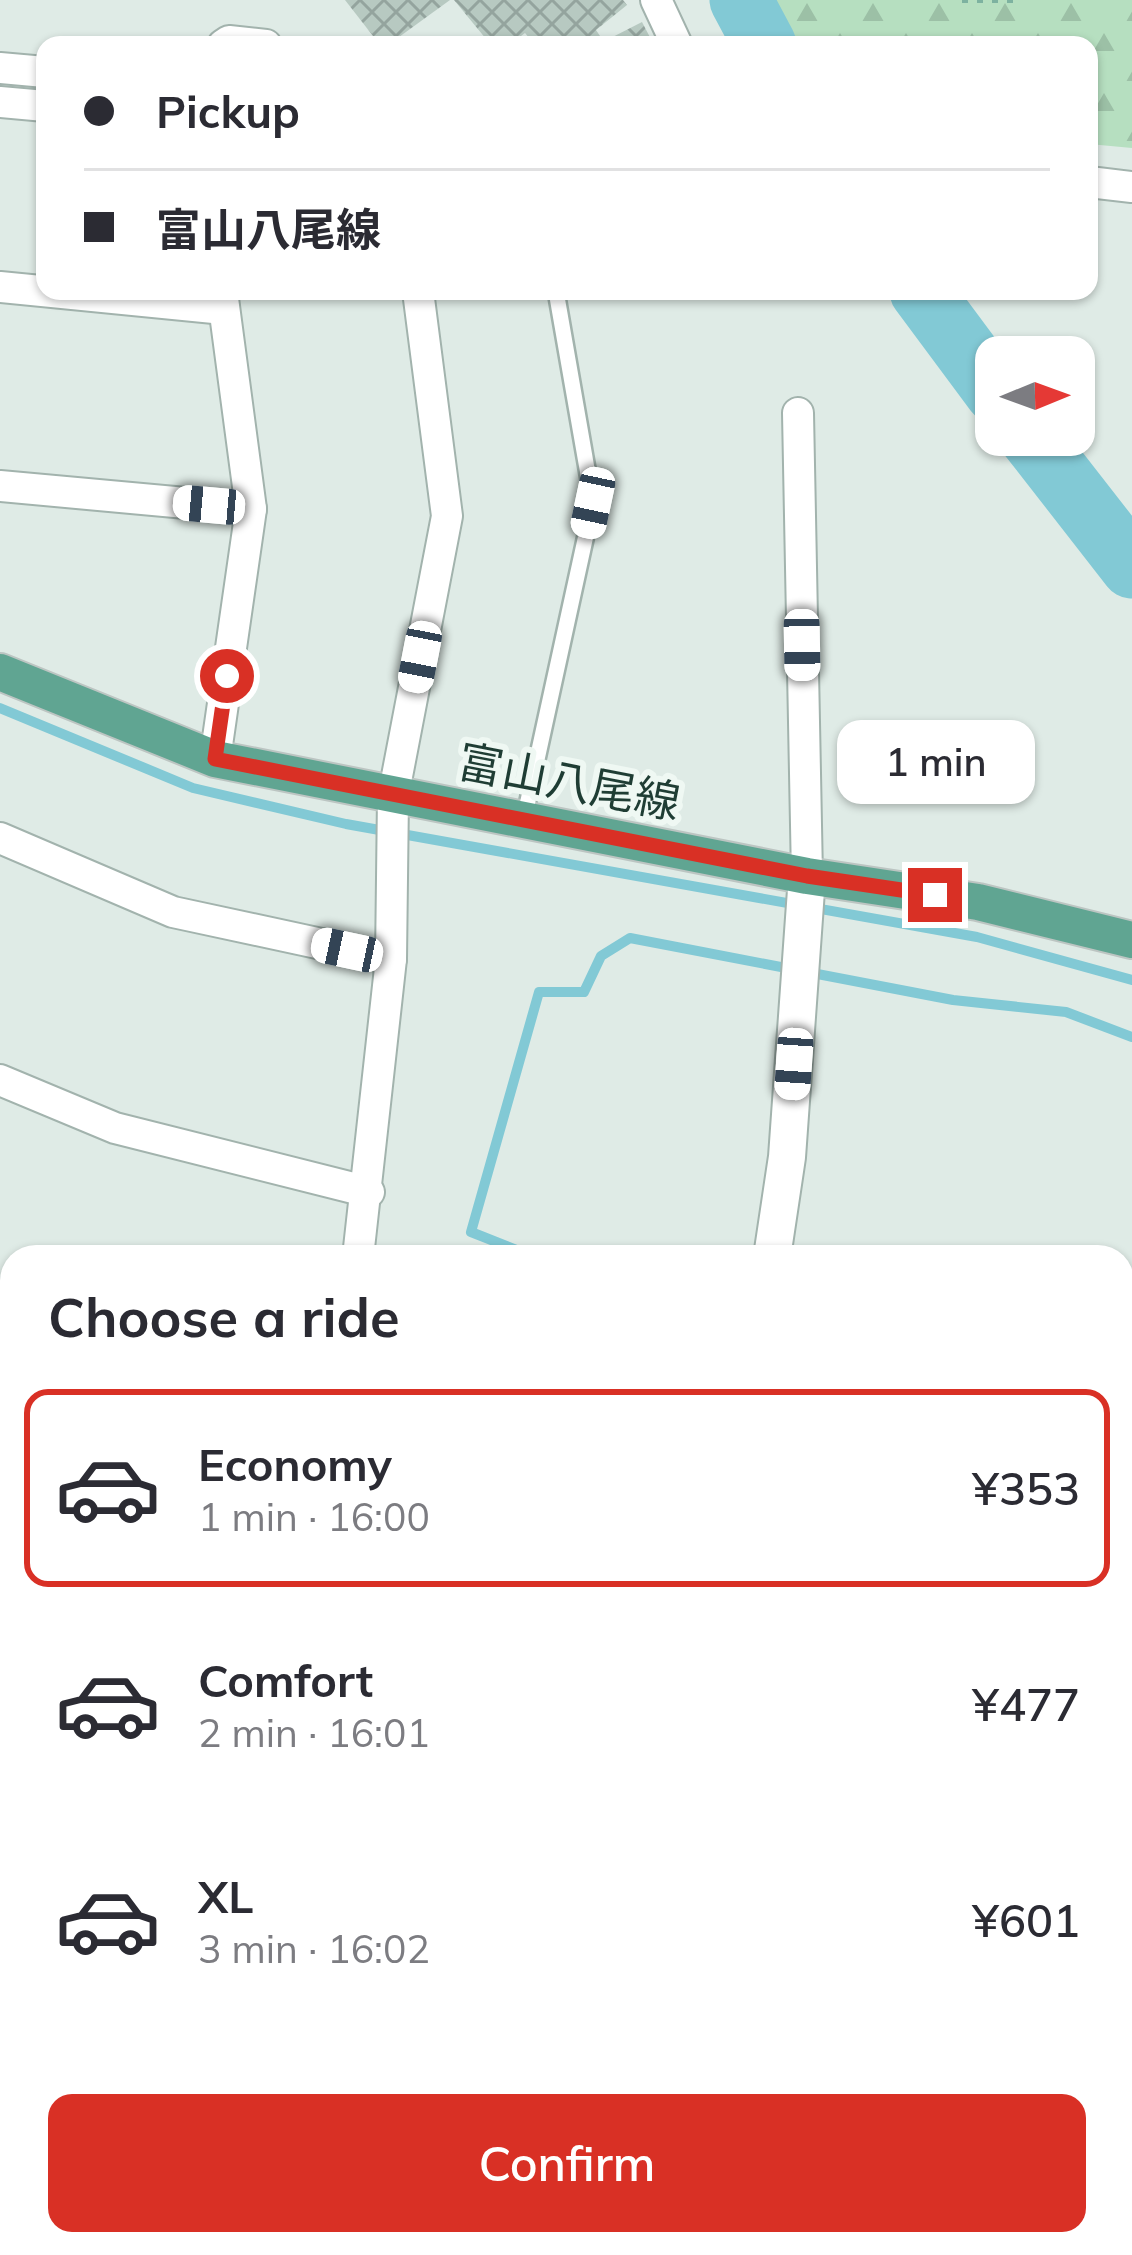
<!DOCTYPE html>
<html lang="en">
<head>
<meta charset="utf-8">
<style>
	:root { --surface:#fff; --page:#f2f2f3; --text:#2b2b33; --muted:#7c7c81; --line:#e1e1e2; --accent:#d93025 }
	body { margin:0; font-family:Mulish,"Noto Sans JP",sans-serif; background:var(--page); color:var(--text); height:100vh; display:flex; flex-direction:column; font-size:45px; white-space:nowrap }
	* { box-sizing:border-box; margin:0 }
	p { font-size:39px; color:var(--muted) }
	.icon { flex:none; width:66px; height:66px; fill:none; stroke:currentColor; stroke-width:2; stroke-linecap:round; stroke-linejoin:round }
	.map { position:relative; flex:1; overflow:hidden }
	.panel { position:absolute; left:0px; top:1245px; width:1134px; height:1011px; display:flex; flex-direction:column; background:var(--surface); border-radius:36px 36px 0 0; box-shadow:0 3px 9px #0004 }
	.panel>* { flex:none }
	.guide { position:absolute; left:36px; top:36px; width:1062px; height:264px; border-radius:24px; box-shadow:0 3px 9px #0004; display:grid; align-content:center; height:264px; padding:0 48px; background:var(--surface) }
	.needle { width:78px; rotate:89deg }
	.controls { position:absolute; left:975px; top:336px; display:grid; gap:24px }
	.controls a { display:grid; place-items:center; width:120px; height:120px; border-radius:24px; background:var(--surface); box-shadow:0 3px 9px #0004; font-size:60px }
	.end { position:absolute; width:54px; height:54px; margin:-27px; border:15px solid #d93025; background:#fff; box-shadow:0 0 0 6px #fff }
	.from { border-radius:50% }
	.bubble { position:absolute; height:84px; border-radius:24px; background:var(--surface); box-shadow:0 3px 9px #0004; font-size:39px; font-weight:600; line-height:84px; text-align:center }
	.car { position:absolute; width:36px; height:72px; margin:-36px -18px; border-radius:15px; box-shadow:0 0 9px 3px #0007; background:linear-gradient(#fff 24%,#345 0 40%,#fff 0 76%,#345 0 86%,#fff 0) }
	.guide b { display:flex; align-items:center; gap:42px; height:114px; font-size:45px }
	.guide b+b { border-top:3px solid var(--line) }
	.guide i { width:30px; height:30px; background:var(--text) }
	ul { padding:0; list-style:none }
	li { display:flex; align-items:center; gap:36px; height:198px; margin:0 24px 18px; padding:0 24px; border:6px solid transparent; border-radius:24px }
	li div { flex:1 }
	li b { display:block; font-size:45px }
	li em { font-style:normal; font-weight:600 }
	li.current { border-color:var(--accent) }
	li>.icon { width:108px; height:108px; stroke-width:1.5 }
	h2 { padding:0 48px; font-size:54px; line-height:144px }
	.action { display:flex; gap:24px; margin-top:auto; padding:24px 48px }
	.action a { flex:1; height:138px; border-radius:24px; background:var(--accent); color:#fff; font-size:48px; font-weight:600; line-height:138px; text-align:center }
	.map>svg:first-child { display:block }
	.forest { fill:url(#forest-firs) }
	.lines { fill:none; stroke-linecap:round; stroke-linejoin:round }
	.stream { stroke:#82c9d5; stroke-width:10 }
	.river { stroke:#82c9d5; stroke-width:63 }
	.building { fill:url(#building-cross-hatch) }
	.service-casing { stroke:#a2b3ad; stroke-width:20 }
	.minor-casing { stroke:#a2b3ad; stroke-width:34 }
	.tertiary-casing { stroke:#a2b3ad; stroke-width:40 }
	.primary-casing { stroke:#bcc5c2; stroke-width:40 }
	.path { stroke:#7db2a0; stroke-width:6; stroke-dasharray:6 9; stroke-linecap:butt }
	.service { stroke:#fff; stroke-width:15 }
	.minor { stroke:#fff; stroke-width:30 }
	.tertiary { stroke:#fff; stroke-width:36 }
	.primary { stroke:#60a592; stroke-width:36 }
	.route { stroke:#d93025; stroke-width:15 }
	.labels { text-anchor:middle; stroke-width:12; stroke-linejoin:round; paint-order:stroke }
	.street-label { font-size:45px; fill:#1f3d34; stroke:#eff8f3 }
</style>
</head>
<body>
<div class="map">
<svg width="1132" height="2255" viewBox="0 0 1132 2255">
	<defs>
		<pattern id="forest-firs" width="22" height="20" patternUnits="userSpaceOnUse" patternTransform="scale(3)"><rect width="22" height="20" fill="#b6dfc0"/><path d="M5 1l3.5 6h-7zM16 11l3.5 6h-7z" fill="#9cc0a6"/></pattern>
		<pattern id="building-cross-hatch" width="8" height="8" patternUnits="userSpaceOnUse" patternTransform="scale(3)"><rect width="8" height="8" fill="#b7c9c1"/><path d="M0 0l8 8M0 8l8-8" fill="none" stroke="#94a49e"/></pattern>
	</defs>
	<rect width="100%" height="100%" fill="#dfebe6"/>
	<polygon class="forest" points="771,0 1132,0 1132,148 1089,144 1089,45 801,45"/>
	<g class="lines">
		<g class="stream">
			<polyline points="0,708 193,788 346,824 977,937 1132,980"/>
			<polyline points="534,1257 471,1232 539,992 584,992 601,956 630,938 953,1000 1066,1012 1132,1037"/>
			<polyline points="1122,1926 1132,1928"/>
			<polyline points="148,2255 158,2244"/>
		</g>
		<g class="river">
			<polyline points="741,0 765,45"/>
			<polyline points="921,291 996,392"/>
			<polyline points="1029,435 1132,567"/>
		</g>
	</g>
	<g class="building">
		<polygon points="345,0 450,0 388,45 380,45"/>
		<polygon points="454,0 623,0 627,5 596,30 600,36 591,45 569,40 535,45 525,33 509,45 491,45"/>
		<polygon points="642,22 654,45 597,45"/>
		<polygon points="1122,2095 1132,2096 1132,2255 657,2255 659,2244 1122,2244"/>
		<polygon points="341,2244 628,2244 627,2255 338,2255"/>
	</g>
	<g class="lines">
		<defs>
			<polyline id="service" points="524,819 593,503 556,291"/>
			<g id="minor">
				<polyline points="656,0 677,45"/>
				<polyline points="223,45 229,41 266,45"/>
				<polyline points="0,68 45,72"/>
				<polyline points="0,102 45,106"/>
				<polyline points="1089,182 1132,187"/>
				<polyline points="0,287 224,309"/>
				<polyline points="798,413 807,876"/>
				<polyline points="0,486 251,509"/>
				<polyline points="215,759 251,509 222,291"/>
				<polyline points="0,838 173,912 391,959"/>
				<polyline points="0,1080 115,1128 369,1192"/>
				<polyline points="358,1257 391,959 393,797 447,516 418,291"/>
				<polyline points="0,1409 4,1409"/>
			</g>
			<g id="tertiary">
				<polyline points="772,1257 787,1157 807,876"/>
				<polyline points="101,2255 112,2244"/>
			</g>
			<g id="primary">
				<polyline points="0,672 215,759 807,876 978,902 1132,940"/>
				<polyline points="0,1614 12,1616"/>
				<polyline points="0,1661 12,1663"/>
				<polyline points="1122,1824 1132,1826"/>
				<polyline points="1122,1871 1132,1873"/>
			</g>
		</defs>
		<use href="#service" class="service-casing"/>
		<use href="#minor" class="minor-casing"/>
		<use href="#tertiary" class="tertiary-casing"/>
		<use href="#primary" class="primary-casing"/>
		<polyline class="path" points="962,0 1020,0"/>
		<use href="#service" class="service"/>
		<use href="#minor" class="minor"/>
		<use href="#tertiary" class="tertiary"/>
		<use href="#primary" class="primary"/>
	</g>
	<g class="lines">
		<polyline class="route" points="227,676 215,759 807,876 935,895"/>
	</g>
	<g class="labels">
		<g class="street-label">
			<text transform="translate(569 782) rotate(11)" y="16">富山八尾線</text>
		</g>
	</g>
</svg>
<div class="controls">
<a><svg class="needle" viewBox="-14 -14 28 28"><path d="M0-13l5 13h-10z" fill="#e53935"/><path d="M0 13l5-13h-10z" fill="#7c7c81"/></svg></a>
</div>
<i class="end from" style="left:227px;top:676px"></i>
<i class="end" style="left:935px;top:895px"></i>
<div class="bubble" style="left:837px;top:720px;width:198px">1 min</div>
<i class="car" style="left:593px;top:503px;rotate:192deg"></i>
<i class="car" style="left:209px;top:505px;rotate:275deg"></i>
<i class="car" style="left:802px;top:645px;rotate:179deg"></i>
<i class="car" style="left:420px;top:657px;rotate:191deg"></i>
<i class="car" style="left:347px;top:950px;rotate:282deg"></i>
<i class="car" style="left:794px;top:1064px;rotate:184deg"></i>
<div class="guide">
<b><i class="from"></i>Pickup</b>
<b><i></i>富山八尾線</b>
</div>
<section class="panel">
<h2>Choose a ride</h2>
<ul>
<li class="current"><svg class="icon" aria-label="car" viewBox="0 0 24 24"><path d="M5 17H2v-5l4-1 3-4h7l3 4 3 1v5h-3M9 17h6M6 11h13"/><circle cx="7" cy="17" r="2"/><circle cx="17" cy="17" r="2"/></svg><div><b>Economy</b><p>1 min · 16:00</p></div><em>¥353</em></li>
<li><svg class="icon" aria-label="car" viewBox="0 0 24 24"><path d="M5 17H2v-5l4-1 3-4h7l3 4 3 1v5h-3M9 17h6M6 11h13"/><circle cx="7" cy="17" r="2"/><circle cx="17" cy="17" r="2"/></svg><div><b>Comfort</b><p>2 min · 16:01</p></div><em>¥477</em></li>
<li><svg class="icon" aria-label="car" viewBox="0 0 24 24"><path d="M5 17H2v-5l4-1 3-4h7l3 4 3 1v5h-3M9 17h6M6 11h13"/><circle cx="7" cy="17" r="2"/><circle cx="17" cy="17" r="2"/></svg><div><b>XL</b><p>3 min · 16:02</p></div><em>¥601</em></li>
</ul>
<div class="action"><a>Confirm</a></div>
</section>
</div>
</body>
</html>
